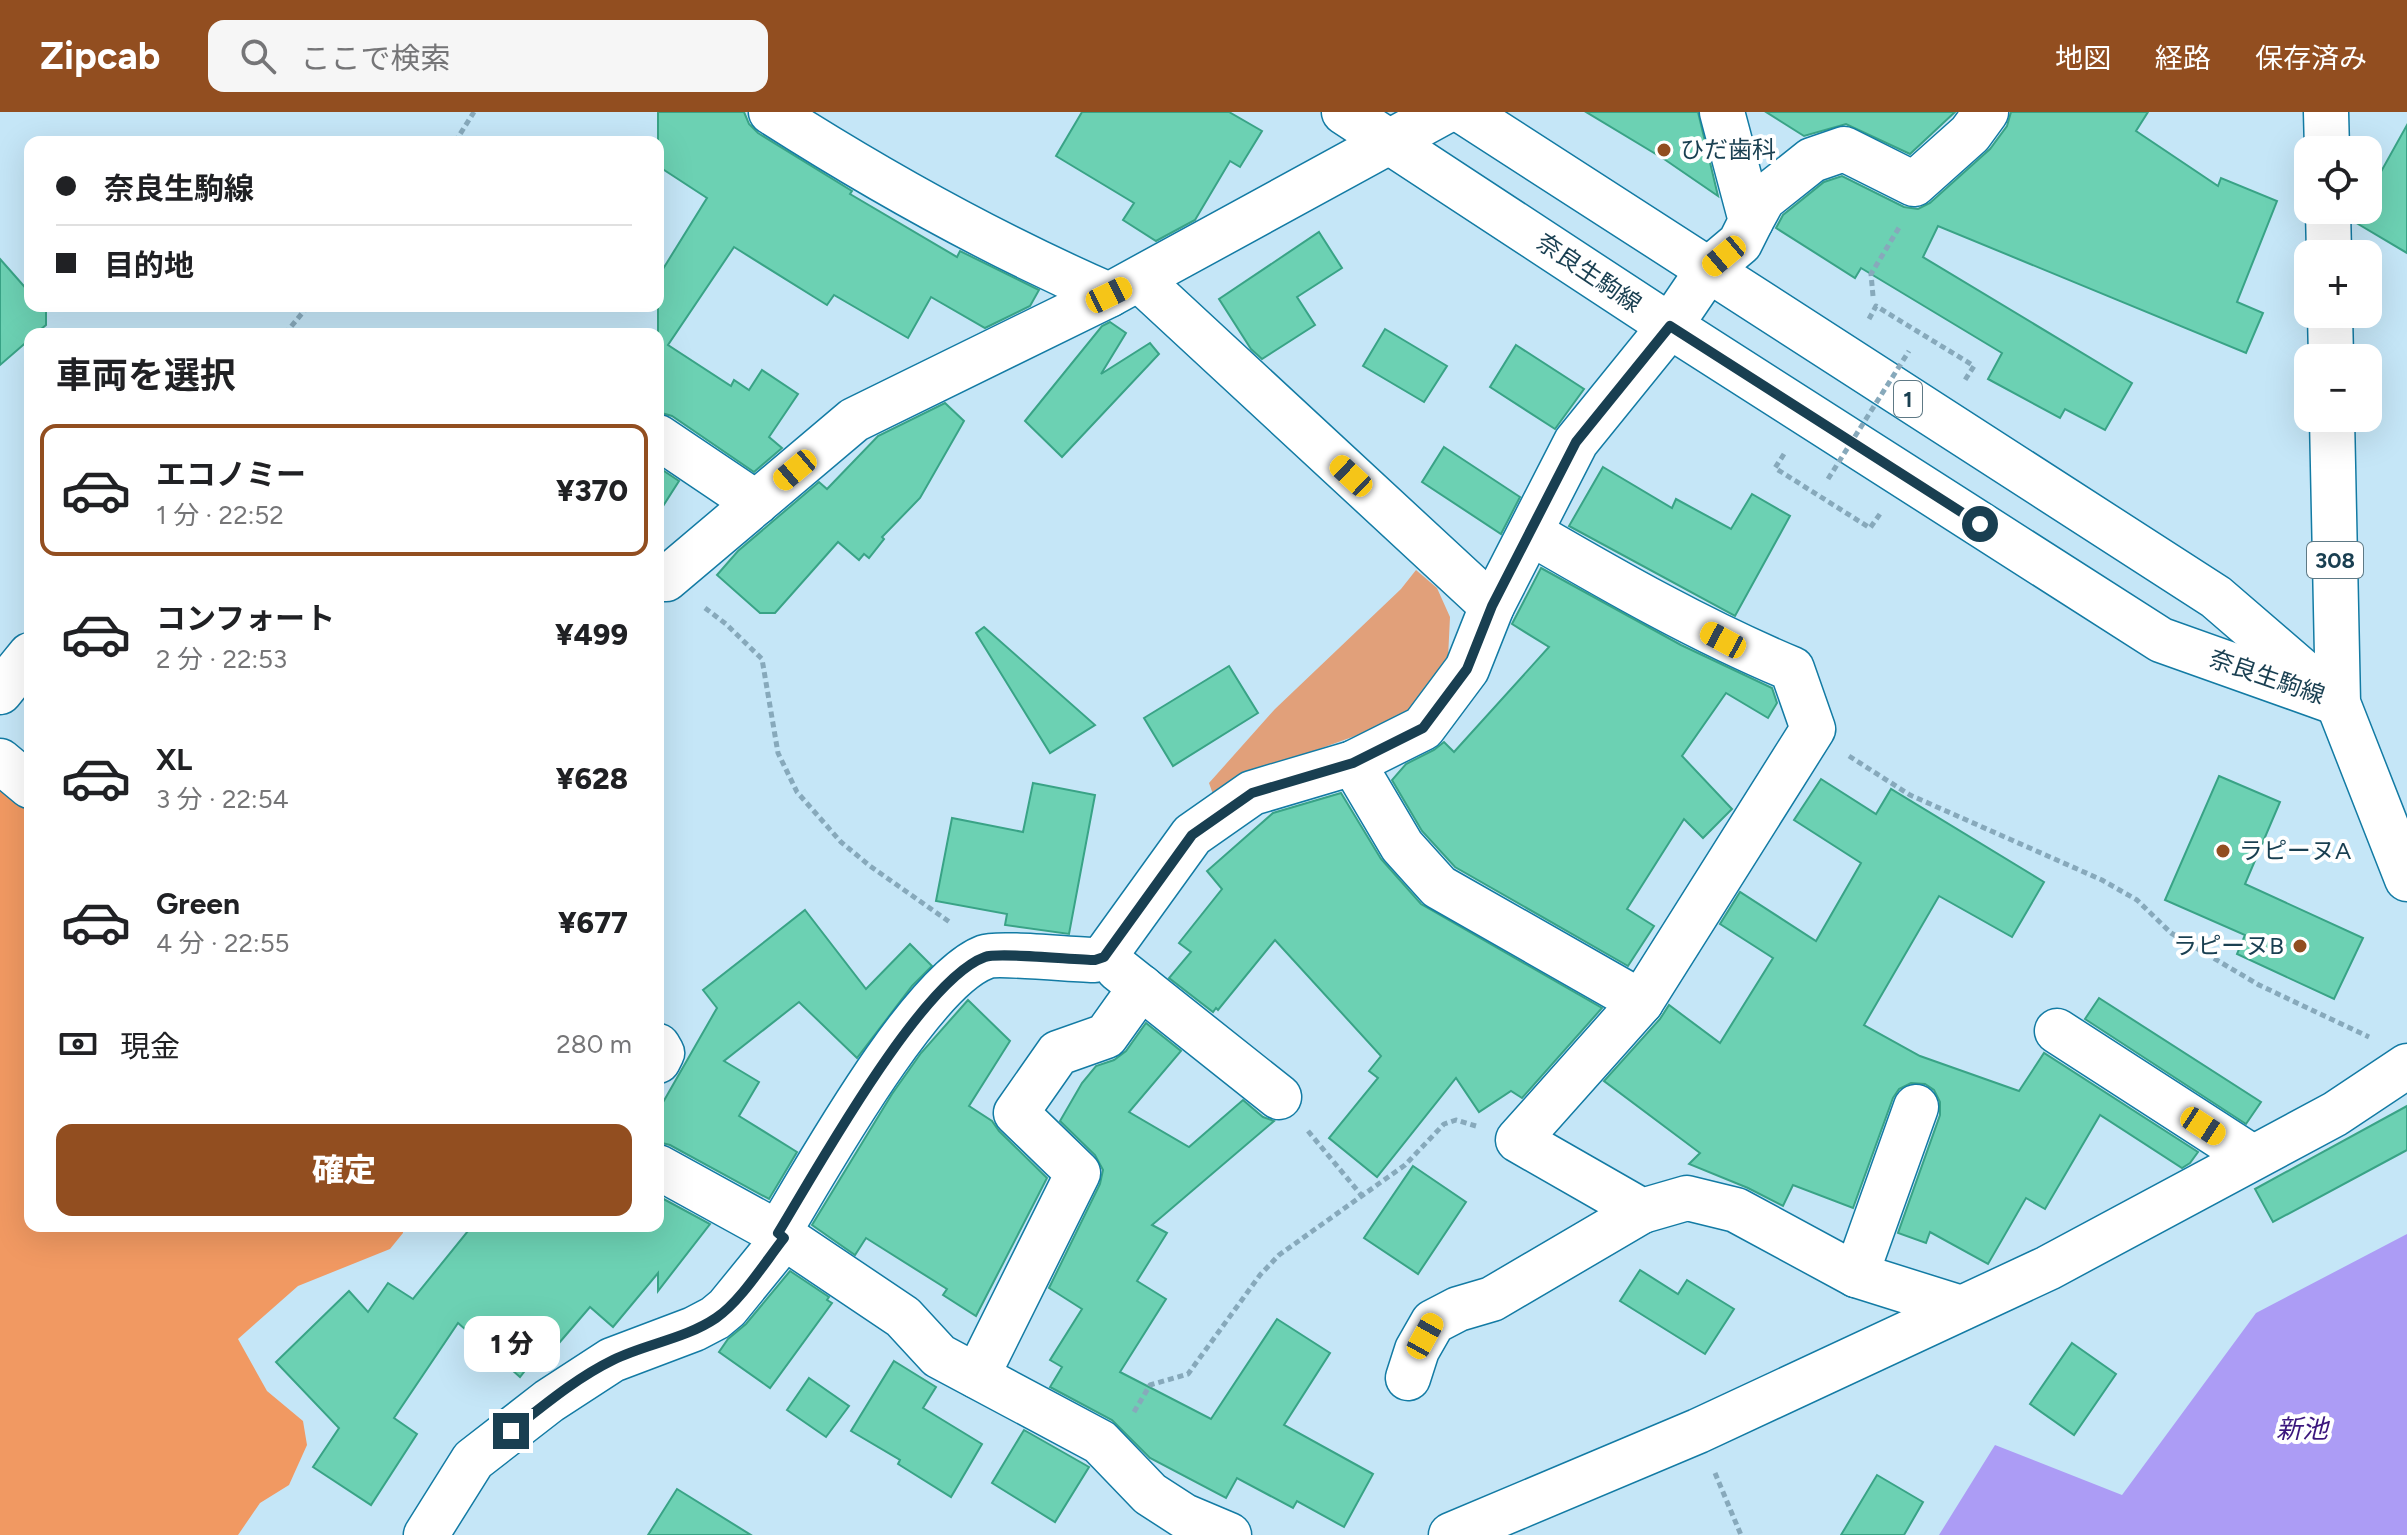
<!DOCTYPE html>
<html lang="ja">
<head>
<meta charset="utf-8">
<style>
	:root { --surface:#fff; --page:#f6f6f6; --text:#202124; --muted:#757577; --line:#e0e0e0; --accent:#924e20 }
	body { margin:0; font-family:Figtree,"Noto Sans JP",sans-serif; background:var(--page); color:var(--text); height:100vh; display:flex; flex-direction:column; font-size:30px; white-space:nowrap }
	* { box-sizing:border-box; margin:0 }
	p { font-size:26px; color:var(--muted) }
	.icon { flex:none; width:44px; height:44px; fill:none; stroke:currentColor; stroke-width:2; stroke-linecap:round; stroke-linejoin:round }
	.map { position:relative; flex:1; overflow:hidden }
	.details { position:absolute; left:24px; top:216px; width:640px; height:904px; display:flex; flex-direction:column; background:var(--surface); border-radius:16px; box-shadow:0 8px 32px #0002 }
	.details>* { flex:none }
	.guide { position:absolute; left:24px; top:24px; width:640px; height:176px; border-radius:16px; box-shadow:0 8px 32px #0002; display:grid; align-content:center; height:176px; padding:0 32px; background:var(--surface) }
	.buttons { position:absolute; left:2294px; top:24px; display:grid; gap:16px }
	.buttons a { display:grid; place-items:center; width:88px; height:88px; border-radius:16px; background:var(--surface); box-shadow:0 8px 32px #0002; font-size:40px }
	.end { position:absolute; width:36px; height:36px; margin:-18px; border:10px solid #193f51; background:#fff; box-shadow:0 0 0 4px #fff }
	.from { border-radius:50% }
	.bubble { position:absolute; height:56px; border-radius:16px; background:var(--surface); box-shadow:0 8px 32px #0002; font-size:26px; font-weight:800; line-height:56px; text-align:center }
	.car { position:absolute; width:24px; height:48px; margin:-24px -12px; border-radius:10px; box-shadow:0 0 6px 2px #0007; background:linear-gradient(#f5c518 24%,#345 0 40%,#f5c518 0 76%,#345 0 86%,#f5c518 0) }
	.guide b { display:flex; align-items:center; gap:28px; height:76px; font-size:30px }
	.guide b+b { border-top:2px solid var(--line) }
	.guide i { width:20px; height:20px; background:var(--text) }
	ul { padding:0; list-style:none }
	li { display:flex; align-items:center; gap:24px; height:132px; margin:0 16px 12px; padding:0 16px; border:4px solid transparent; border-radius:16px }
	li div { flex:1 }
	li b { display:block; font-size:30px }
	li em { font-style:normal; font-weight:800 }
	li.on { border-color:var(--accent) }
	li>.icon { width:72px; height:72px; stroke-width:1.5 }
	h2 { padding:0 32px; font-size:36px; line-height:96px }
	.pay { display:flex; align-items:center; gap:20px; height:88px; padding:0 32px; font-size:30px }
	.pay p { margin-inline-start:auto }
	.primary-button { display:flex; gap:16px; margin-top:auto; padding:16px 32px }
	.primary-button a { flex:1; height:92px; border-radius:16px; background:var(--accent); color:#fff; font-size:32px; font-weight:800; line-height:92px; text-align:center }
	header { display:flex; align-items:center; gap:48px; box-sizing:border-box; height:112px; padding:0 40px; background:var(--accent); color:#fff }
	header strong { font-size:38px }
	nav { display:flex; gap:44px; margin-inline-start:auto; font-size:28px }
	.search { width:560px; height:72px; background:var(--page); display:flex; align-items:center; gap:20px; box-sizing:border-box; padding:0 28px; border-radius:16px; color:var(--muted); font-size:30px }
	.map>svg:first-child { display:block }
	.green { fill:#e1a07a }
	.forest { fill:#f19962 }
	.water { fill:#ac9cf5 }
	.building { fill:#6cd1b3; stroke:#39a386; stroke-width:2 }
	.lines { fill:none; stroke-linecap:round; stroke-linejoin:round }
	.minor-casing { stroke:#137ba4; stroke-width:47 }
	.major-casing { stroke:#137ba4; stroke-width:47 }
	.highway-casing { stroke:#137ba4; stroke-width:47 }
	.path { stroke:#87a9bb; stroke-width:5; stroke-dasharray:6 4; stroke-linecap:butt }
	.minor { stroke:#fff; stroke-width:44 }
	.major { stroke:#fff; stroke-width:44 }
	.highway { stroke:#fff; stroke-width:44 }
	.path-bridge { stroke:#87a9bb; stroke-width:5; stroke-dasharray:6 4; stroke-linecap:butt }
	.route { stroke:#193f51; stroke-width:10 }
	.poi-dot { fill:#924e20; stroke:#fff; stroke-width:3 }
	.labels { text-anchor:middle; stroke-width:8; stroke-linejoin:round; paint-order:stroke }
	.shield { fill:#fff; stroke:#5e7985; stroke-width:2 }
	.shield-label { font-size:22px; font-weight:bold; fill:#193f51 }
	.poi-label { font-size:24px; fill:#193f51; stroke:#fff; text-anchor:start }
	.street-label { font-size:24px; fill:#193f51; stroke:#fff }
	.water-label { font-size:26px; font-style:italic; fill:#3b167d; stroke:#fff }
</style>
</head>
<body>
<header>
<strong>Zipcab</strong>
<div class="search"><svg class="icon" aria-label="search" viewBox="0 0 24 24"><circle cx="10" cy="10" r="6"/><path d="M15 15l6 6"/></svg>ここで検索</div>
<nav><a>地図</a><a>経路</a><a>保存済み</a></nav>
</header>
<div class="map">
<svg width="2407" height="1423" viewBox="0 0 2407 1423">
	<rect width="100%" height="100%" fill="#c5e6f7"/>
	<polygon class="green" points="1416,458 1437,476 1450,505 1448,546 1433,578 1405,606 1258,659 1214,685 1209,671 1275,597 1401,477"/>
	<polygon class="forest" points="0,667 30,691 30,1114 403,1114 403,1121 390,1137 298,1174 238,1227 267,1279 303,1309 307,1333 289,1373 260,1391 238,1423 0,1423"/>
	<polygon class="water" points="2407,1122 2407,1423 1939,1423 1995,1333 2122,1383 2256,1201"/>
	<g class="building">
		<polygon points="658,0 744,0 749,12 758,21 852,79 850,82 957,145 960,139 1039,178 1030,194 985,216 931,185 908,226 834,183 827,193 734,135 668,233 731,274 734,268 749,278 762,258 798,282 769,325 782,336 754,360 672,304 658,300 658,165 707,86 658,54"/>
		<polygon points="1082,0 1229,0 1262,19 1240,55 1230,49 1195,108 1156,129 1123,108 1134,91 1056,44"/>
		<polygon points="1586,0 1698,0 1718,84 1664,47"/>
		<polygon points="1766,0 1955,0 1910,42 1846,12 1804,24"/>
		<polygon points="2011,0 2148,0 2136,19 2218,74 2221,66 2277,89 2237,190 2263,201 2246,241 1938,114 1923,145 2132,271 2105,318 2065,297 2060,306 1988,267 2002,241 1861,156 1855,166 1776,116 1783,103 1824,70 1842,64 1904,95 1918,97 1930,91 1990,37 2007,14"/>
		<polygon points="2407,13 2407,141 2353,109 2360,98 2368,98 2368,83"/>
		<polygon points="1319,120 1342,156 1297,185 1315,213 1262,247 1251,237 1219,187"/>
		<polygon points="0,147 30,181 30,194 42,194 46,198 46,213 35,222 30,222 30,227 0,253"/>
		<polygon points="1110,210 1126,221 1101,262 1150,231 1159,242 1062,345 1025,309 1102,214"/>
		<polygon points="1385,217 1447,254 1424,290 1363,254"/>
		<polygon points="1516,233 1584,277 1555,317 1490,275"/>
		<polygon points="945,291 964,309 920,386 882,425 884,427 869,446 864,442 859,448 838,430 775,501 760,501 717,463 738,439 819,370 827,377 878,324"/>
		<polygon points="1444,335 1520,385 1501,422 1422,370"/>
		<polygon points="658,355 679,369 658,402"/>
		<polygon points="1603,355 1672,396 1676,387 1731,417 1752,382 1790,404 1735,504 1569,414"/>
		<polygon points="1541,456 1681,533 1772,576 1777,591 1768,606 1726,581 1682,644 1732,697 1703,726 1684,707 1627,797 1654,814 1628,854 1455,755 1422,719 1392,668 1406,652 1434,638 1444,630 1454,640 1549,535 1512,512"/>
		<polygon points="984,515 1095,613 1050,641 976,521"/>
		<polygon points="1229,554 1258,601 1173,654 1144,606"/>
		<polygon points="2219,664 2280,690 2245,772 2363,826 2334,887 2237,842 2245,823 2165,788"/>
		<polygon points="1821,667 1876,702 1891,677 2044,770 2012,825 1939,784 1864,913 1920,944 2019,979 2044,941 2198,1040 2190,1051 2182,1056 2100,1003 2045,1097 2026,1086 1988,1152 1930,1120 1926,1131 1898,1121 1940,1003 1940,990 1934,978 1925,972 1911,971 1899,977 1893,986 1853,1096 1793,1073 1783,1094 1748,1076 1689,1052 1700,1041 1604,969 1660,907 1669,893 1720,931 1773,846 1720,812 1740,780 1816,829 1861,751 1794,708"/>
		<polygon points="1033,671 1095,683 1069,822 1005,813 1007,802 936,789 952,706 1023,720"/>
		<polygon points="1341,681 1381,747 1421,792 1602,896 1522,986 1511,979 1479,1000 1456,966 1377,1065 1329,1026 1378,966 1369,959 1381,944 1275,828 1218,898 1216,896 1213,900 1169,866 1191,840 1179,831 1222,777 1207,759 1273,701"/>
		<polygon points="805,798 866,877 910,832 932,854 912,874 857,946 799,890 724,949 759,970 739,1004 797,1040 769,1087 670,1033 658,1030 658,999 717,896 703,878"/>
		<polygon points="2099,886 2261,990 2246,1012 2085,907"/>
		<polygon points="968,888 1010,929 969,994 992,1009 999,1019 1047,1066 976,1204 943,1183 947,1177 866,1126 855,1143 812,1113 892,982 921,941"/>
		<polygon points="1146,911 1181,939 1129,1000 1189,1035 1243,988 1263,1005 1274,1009 1152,1113 1167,1121 1137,1169 1166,1187 1120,1260 1211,1307 1277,1207 1330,1241 1284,1313 1373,1362 1344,1415 1297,1389 1293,1396 1237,1366 1226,1386 1150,1346 1112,1308 1050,1275 1062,1255 1050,1248 1082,1197 1049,1176 1100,1072 1103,1058 1095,1043 1060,1009 1082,971 1096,954 1114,948 1126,939"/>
		<polygon points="2407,994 2407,1038 2273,1110 2255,1077"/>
		<polygon points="1413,1054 1466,1090 1418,1162 1364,1126"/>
		<polygon points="658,1084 710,1112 658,1179 658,1161 613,1215 590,1195 541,1252 535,1246 520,1265 458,1211 394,1306 417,1322 371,1393 313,1355 339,1316 276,1250 349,1179 368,1200 388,1171 413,1187 472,1114 658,1114"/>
		<polygon points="1640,1158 1678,1182 1687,1168 1734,1197 1705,1242 1620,1189"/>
		<polygon points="790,1159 829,1185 827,1188 832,1191 770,1276 719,1240 728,1227 746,1212"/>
		<polygon points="2072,1231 2116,1262 2074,1323 2030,1292"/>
		<polygon points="894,1249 936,1275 923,1296 982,1332 951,1385 898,1352 900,1348 851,1319"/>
		<polygon points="809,1266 849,1294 826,1325 787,1298"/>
		<polygon points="1024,1318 1089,1355 1055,1410 992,1371"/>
		<polygon points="1877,1363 1923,1390 1904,1423 1841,1423"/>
		<polygon points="677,1377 751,1423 648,1423"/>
	</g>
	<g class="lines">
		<defs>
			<g id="minor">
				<path d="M771,0C879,69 992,132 1109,183L1444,0"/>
				<polyline points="1751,109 1763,87 1812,48 1844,37 1914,72 1970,22 1986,0"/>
				<polyline points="1140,168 1492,494"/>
				<polyline points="658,325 756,391"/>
				<path d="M1531,421C1617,471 1701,519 1792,557L1813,617L1641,890L1518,1028L1642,1099L1687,1086L1736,1098L1856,1163L1961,1196"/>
				<polyline points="658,467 666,467 854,308 1109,183"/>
				<polyline points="0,580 30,543"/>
				<polyline points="0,649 30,674"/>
				<polyline points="1353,651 1402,734 1439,775 1641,890"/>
				<polyline points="1118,857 1279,985"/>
				<polyline points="2057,919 2252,1045"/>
				<polyline points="658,934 662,941 658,949"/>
				<polyline points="658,1055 778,1121 903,1205 939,1244 1100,1330 1150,1382 1184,1404 1229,1423"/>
				<path d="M778,1121C816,1058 921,869 985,845C998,840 1076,848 1095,848L1104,845L1192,723L1252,681L1353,651L1423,616L1467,557L1492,494L1576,330L1670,214L1708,158L1740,131L1751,109L1722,0"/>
				<polyline points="1856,1163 1916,995"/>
				<polyline points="977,1264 1078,1061 1016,1001 1058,941 1106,924 1141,875"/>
				<polyline points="1408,1266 1417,1238 1433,1210 1458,1197 1492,1187 1642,1099"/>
				<polyline points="426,1423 473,1348 549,1289 612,1248 694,1217 715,1206 727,1196 784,1126"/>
				<polyline points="1451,1423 1698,1319 2048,1156 2335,1002 2407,954"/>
			</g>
			<g id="major">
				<polyline points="1344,0 1670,214 2161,528 2338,591"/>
				<polyline points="1464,0 2216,485 2318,573"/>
			</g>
			<g id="highway">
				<polyline points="2326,0 2327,38"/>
				<polyline points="2328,98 2329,142"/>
				<polyline points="2330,202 2331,246"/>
				<polyline points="2332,306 2338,591 2407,767"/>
			</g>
		</defs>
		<use href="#minor" class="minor-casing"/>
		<use href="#major" class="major-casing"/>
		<use href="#highway" class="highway-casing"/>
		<g class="path">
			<polyline points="455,30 474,0"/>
			<polyline points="1873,184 1871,162 1900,114"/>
			<polyline points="1869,207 1876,194 1974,254 1965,268"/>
			<polyline points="285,222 308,194"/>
			<polyline points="1784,342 1775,356 1870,416 1880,402"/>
			<polyline points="705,496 726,512 762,547 778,641 797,680 841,730 870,754 951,811"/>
			<polyline points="1849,644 1910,683 2102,768 2137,788 2171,821 2259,873 2369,925"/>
			<polyline points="1308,1019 1362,1084"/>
			<polyline points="1134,1300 1150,1273 1188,1262 1260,1163 1279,1143 1405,1053 1444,1012 1456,1008 1476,1014"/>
			<polyline points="1715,1361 1741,1423"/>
		</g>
		<use href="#minor" class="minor"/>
		<use href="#major" class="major"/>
		<use href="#highway" class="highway"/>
		<polyline class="path-bridge" points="1828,367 1909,239"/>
	</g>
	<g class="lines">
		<path class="route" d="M511,1319C543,1294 576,1266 613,1248C645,1232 685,1227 716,1206C741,1189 765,1150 784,1126L778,1121C816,1059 921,868 985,845C998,840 1076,848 1095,848L1104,845L1192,723L1252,681L1353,651L1423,616L1467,557L1492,494L1576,330L1670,214L1980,412"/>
	</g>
	<g class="poi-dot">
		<circle cx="1664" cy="38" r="8"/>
		<circle cx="2223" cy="739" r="8"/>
		<circle cx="2300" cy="834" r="8"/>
	</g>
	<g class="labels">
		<g class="shield">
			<rect x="1894" y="269" width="28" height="36" rx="6"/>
			<rect x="2307" y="430" width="56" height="36" rx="6"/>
		</g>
		<g class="shield-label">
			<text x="1908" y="295">1</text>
			<text x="2335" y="456">308</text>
		</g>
		<g class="poi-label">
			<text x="1680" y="46">ひだ歯科</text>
			<text x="2239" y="747">ラピーヌA</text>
			<text x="2284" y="842" text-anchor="end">ラピーヌB</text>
		</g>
		<g class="street-label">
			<text transform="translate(1589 161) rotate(34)" y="8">奈良生駒線</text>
			<text transform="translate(2267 565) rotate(19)" y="8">奈良生駒線</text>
		</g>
		<g class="water-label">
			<text x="2302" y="1326">新池</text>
		</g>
	</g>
</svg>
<div class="buttons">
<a><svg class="icon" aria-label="locate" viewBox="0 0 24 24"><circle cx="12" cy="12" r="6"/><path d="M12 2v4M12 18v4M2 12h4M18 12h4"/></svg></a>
<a>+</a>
<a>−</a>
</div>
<i class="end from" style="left:1980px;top:412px"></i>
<i class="end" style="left:511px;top:1319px"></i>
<div class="bubble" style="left:464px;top:1204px;width:96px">1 分</div>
<i class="car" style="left:1724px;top:144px;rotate:230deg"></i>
<i class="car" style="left:1109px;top:183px;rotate:64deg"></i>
<i class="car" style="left:795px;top:358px;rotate:230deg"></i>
<i class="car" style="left:1351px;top:364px;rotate:313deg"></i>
<i class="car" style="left:1723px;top:528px;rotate:298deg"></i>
<i class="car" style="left:2203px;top:1014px;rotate:123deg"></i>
<i class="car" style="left:1425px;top:1224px;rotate:29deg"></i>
<div class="guide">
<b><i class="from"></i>奈良生駒線</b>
<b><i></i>目的地</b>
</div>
<section class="details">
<h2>車両を選択</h2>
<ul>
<li class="on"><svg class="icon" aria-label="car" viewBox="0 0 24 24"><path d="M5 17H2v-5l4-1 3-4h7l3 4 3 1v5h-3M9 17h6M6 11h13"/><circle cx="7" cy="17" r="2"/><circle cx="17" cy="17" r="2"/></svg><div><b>エコノミー</b><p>1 分 · 22:52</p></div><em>¥370</em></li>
<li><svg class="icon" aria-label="car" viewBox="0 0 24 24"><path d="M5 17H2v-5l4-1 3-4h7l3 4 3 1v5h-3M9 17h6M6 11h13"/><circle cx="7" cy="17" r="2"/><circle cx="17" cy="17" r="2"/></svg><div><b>コンフォート</b><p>2 分 · 22:53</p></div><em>¥499</em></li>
<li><svg class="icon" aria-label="car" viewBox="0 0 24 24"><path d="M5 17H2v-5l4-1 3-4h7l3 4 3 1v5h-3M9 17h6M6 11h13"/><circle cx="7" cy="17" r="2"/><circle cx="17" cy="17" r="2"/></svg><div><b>XL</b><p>3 分 · 22:54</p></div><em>¥628</em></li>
<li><svg class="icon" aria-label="car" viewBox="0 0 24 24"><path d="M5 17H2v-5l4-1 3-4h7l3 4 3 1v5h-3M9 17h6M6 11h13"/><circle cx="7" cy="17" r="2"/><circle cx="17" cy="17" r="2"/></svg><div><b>Green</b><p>4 分 · 22:55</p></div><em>¥677</em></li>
</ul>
<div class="pay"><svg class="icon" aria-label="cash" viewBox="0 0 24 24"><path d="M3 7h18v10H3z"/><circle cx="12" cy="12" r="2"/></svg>現金<p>280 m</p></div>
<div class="primary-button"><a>確定</a></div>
</section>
</div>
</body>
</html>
